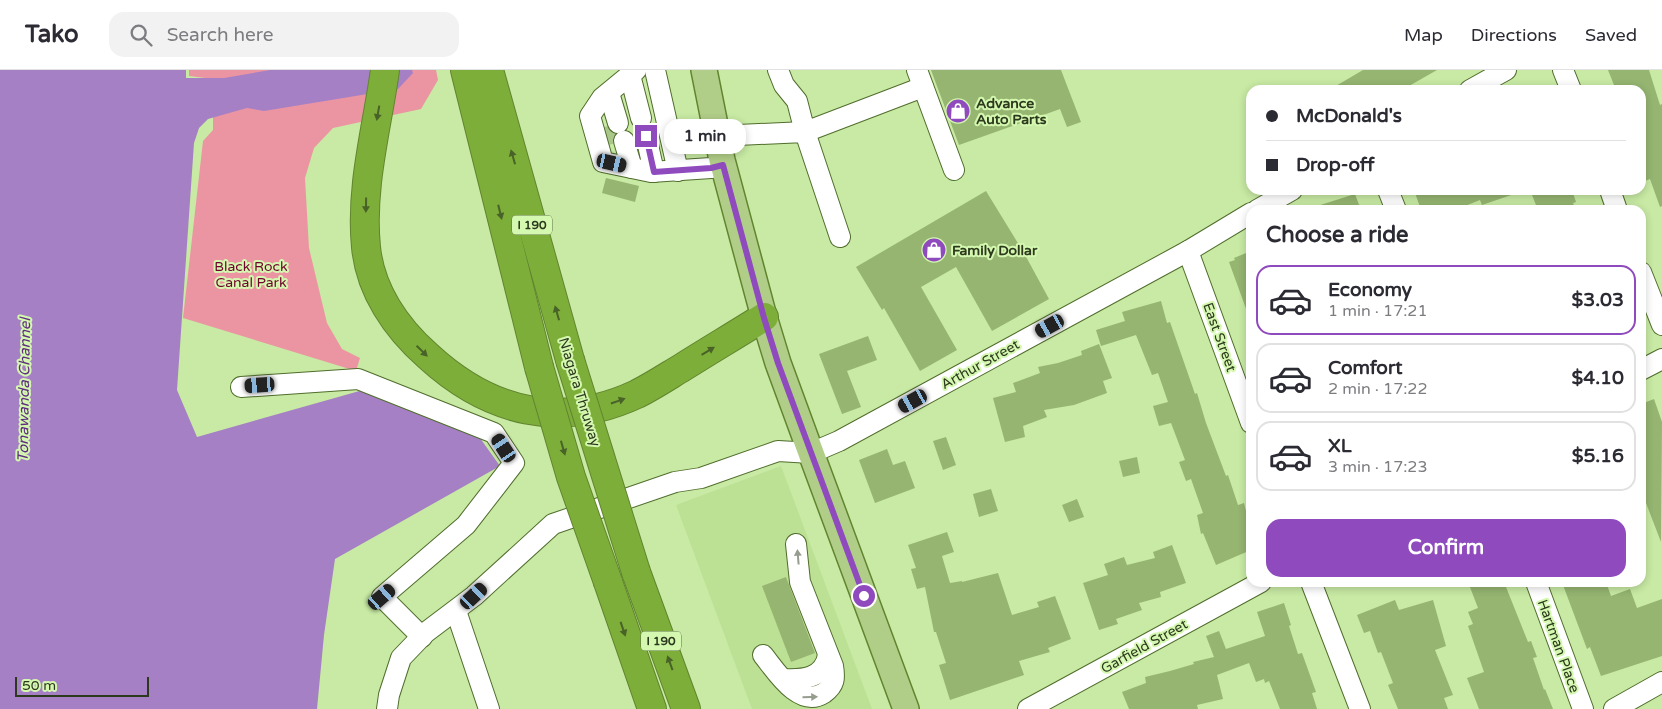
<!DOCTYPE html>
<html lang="en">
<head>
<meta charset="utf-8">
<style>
	:root { --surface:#fff; --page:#f2f2f3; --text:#2b2b33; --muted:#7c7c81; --line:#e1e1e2; --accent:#8f4abe }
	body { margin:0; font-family:"Varela Round",sans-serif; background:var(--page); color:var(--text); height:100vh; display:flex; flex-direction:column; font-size:19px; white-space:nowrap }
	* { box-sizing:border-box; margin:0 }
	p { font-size:16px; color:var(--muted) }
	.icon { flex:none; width:28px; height:28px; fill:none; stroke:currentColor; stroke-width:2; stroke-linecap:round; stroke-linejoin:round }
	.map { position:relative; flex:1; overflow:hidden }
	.details { position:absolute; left:1246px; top:135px; width:400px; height:382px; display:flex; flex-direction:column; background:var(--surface); border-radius:15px; box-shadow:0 2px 8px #0003 }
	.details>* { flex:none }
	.hud { position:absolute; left:1246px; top:15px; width:400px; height:110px; border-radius:15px; box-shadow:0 2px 8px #0003; display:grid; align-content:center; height:110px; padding:0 20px; background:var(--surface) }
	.scale { position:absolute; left:15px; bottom:12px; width:134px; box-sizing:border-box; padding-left:5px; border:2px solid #2c391d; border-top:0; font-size:14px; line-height:18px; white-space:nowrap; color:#2c391d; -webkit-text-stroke:4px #d5f8b1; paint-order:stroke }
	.end { position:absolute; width:22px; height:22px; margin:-11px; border:6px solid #8f4abe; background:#fff; box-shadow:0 0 0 2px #fff }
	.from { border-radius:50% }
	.bubble { position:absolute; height:35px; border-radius:15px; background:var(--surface); box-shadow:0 2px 8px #0003; font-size:16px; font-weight:700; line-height:35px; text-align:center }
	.car { position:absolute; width:15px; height:30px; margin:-15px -8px; border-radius:6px; box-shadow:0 0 4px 1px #0007; background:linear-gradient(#222 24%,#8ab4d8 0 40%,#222 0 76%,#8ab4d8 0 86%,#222 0) }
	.hud b { display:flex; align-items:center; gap:18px; height:48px; font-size:19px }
	.hud b+b { border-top:1px solid var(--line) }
	.hud i { width:12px; height:12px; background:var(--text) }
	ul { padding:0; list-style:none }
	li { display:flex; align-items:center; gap:15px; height:70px; margin:0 10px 8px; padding:0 10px; border:2px solid var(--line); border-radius:15px }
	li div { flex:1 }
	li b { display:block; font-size:19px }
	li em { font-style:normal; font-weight:700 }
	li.active { border-color:var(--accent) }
	li>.icon { width:45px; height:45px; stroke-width:1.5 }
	h2 { padding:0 20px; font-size:22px; line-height:60px }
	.button { display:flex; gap:10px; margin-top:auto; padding:10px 20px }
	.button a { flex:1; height:58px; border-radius:15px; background:var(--accent); color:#fff; font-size:20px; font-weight:700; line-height:58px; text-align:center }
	header { display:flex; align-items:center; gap:30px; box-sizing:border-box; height:70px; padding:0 25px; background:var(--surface); border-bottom:1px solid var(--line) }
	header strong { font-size:24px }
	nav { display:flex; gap:28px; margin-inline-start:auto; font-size:18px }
	.search { width:350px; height:45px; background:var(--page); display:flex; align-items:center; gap:12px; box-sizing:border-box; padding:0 18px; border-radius:15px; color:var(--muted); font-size:19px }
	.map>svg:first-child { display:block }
	.built { fill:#bce194 }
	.green { fill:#eb95a3 }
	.water { fill:#a680c4 }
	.building { fill:#95b571 }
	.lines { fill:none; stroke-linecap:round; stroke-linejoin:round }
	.minor-tunnel { stroke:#a9c789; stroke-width:20; stroke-dasharray:20 10; stroke-linecap:butt }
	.minor-casing { stroke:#506d2c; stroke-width:22 }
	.major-casing { stroke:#61852f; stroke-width:28 }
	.highway-casing { stroke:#61852f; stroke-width:30 }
	.minor { stroke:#fff; stroke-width:20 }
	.major { stroke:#b1ce88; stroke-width:25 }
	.highway { stroke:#7dae39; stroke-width:28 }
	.highway-bridge-casing { stroke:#61852f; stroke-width:30; stroke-linecap:butt }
	.highway-bridge { stroke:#7dae39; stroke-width:28 }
	.oneway { fill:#486227 }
	.oneway2 { fill:#969c8e }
	.route { stroke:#8f4abe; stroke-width:6 }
	.labels { text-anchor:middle; stroke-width:4; stroke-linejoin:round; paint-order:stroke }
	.shield { fill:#d5f8b1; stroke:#5f7249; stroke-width:1 }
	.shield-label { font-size:12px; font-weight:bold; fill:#2c391d }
	.poi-label { font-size:14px; font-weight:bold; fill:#2c391d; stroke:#d5f8b1; text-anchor:start }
	.park-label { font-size:14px; fill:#6f032b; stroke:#d5f8b1 }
	.street-label { font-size:14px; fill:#2c391d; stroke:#d5f8b1 }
	.water-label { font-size:15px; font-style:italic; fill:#5f2e80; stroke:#d5f8b1 }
</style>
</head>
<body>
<header>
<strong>Tako</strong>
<div class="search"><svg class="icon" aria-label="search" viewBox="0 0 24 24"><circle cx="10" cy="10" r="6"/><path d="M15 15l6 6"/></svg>Search here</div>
<nav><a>Map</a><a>Directions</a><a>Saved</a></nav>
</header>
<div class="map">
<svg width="1662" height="639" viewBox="0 0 1662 639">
	<rect width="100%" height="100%" fill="#c8eaa4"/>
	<polygon class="built" points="781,396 872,639 752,639 676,435"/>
	<polygon class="green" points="189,0 436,0 438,10 421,39 333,58 314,78 305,108 309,178 327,253 342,279 360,288 356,301 183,248 203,71 213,60 213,9 189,6"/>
	<polygon class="water" points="0,0 186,0 186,8 224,8 270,0 412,0 413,3 398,19 264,41 247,38 208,49 199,58 194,73 177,320 197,367 363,320 480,368 500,396 335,489 324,565 317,639 0,639"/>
	<g class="building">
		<polygon points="931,0 1061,0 1081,52 1067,57 1060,39 959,75"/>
		<polygon points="1363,0 1437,0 1409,16 1412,20 1329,20"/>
		<polygon points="1608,0 1649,0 1660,35 1662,34 1662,136 1660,137 1650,109 1645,111 1641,100 1641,20 1616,20"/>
		<polygon points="606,108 639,116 635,132 602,123"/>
		<polygon points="1414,120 1520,120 1520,122 1482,135 1480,130 1455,140 1421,140"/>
		<polygon points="1530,120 1572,120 1576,132 1573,133 1576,140 1538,140"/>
		<polygon points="986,121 1024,183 1049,229 992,261 956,197 921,217 957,280 920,301 884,238 882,240 856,197"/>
		<polygon points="1355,124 1361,140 1315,140 1314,137"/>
		<polygon points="1251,181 1251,247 1249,247 1229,192 1235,190 1234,188"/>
		<polygon points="1161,231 1167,253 1170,252 1195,324 1197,323 1206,353 1226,406 1228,405 1238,435 1244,433 1251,461 1251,480 1216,495 1203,463 1201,464 1197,445 1203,443 1191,409 1186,411 1179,392 1185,390 1171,353 1159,356 1153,336 1168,332 1158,303 1152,305 1136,265 1101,276 1096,260 1125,251 1122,242"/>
		<polygon points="868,266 877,290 847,301 861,337 842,344 819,284"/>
		<polygon points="1099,274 1112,308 1103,311 1107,323 1074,335 1044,340 1047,347 1023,356 1025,367 1005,372 993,328 1016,322 1013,313 1040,303 1038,297 1058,293 1082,285 1081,281"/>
		<polygon points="1654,329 1662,352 1661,472 1646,433 1641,435 1641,334"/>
		<polygon points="946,367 956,395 943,400 933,371"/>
		<polygon points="887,379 893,395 905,391 915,418 875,433 859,390"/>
		<polygon points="1137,387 1140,403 1123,407 1119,391"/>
		<polygon points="991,419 998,441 979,447 973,424"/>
		<polygon points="1077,429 1084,447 1069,452 1062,435"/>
		<polygon points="947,462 954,482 942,486 950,513 962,511 962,512 998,503 1012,545 1039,537 1037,532 1055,526 1071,569 1048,578 1050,582 1019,591 1024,605 950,630 939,595 946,593 936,562 934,562 925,517 917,519 911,499 916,498 908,475"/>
		<polygon points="1172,475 1186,513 1160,522 1161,527 1139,533 1142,540 1116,549 1118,554 1099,560 1083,513 1108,505 1104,494 1124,487 1127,495 1155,488 1153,482"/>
		<polygon points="786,507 815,583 791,592 762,516"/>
		<polygon points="1468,512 1504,512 1528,572 1531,571 1537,587 1533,588 1544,620 1545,619 1553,639 1479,639 1467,608 1484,602 1468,556 1473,554 1468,542 1478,538"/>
		<polygon points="1571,512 1606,512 1611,526 1630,519 1637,538 1662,529 1662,586 1601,606 1590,577 1587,579 1563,515"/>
		<polygon points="1395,530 1399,540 1433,530 1446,576 1435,580 1453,625 1444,628 1448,639 1398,639 1388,615 1393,613 1381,582 1378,583 1370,561 1364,563 1357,545"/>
		<polygon points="1284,533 1291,555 1289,556 1298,584 1302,583 1316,622 1312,623 1317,639 1280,639 1269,611 1265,613 1264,609 1256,612 1249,593 1217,605 1223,629 1197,635 1198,639 1129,639 1122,622 1146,613 1145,607 1170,601 1194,594 1193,592 1214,587 1206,566 1219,561 1226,579 1265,566 1257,542"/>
	</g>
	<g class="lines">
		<polyline class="minor-tunnel" points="604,57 608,75"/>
		<defs>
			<g id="minor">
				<polyline points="636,0 602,28 590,46 603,92 651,102 711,98 723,95"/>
				<polyline points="655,0 678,101"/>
				<polyline points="778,0 784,15 797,31 805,62 923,17"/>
				<polyline points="917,0 954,100"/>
				<polyline points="1563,0 1571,20"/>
				<polyline points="630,5 641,48"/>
				<polyline points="1470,20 1506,0"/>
				<polyline points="609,23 618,53"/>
				<polyline points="646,66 654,102"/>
				<polyline points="717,66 805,62 840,167"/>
				<polyline points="624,71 632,98"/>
				<polyline points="1388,120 1396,140"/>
				<polyline points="1610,120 1617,140"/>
				<polyline points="1257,140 1292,120"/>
				<polyline points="1188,181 1251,353"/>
				<polyline points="1641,202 1662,255"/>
				<polyline points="1641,300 1662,289"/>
				<polyline points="241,317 358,309 494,363 514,393 466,455 382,527 422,567"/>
				<polyline points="1311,512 1360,639"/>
				<polyline points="1536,512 1583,639"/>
				<polyline points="456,541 489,639"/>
				<path d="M763,585C776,601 799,639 824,623C835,615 835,608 833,596L800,512L796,474"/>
				<path d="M783,609C802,610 824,609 828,585"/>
				<polyline points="387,639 389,625 401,588 425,563 474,526 553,454 675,412 701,408 778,381 811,383 839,371 1188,181 1251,143"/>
				<polyline points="1028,639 1261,512"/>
				<polyline points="1614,639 1662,612"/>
			</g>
			<polyline id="major" points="704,0 722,90 764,247 778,293 811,383 906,639"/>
			<g id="highway">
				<path d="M385,0C377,58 360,117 366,177C370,220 396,258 428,286C489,342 560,360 637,324C653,316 668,306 683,297C710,280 737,264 764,247"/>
				<polyline points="465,0 539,297"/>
				<polyline points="489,0 570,290"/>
				<polyline points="636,502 686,639"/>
				<polyline points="608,512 652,639"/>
			</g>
		</defs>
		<use href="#minor" class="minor-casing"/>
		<use href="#major" class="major-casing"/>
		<use href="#highway" class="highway-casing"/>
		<use href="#minor" class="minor"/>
		<use href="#major" class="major"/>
		<use href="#highway" class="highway"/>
		<defs>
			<g id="highway-bridge">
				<polyline points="570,290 636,502"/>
				<polyline points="539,297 571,407 608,512"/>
			</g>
		</defs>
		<use href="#highway-bridge" class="highway-bridge-casing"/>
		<use href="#highway-bridge" class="highway-bridge"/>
	</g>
	<defs><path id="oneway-solid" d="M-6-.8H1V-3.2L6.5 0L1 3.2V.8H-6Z" transform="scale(1.25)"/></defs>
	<g class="oneway">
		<use href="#oneway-solid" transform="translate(378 43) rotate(100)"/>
		<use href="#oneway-solid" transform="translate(513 87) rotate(-106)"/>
		<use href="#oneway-solid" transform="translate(366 135) rotate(91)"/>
		<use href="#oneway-solid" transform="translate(500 142) rotate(76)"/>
		<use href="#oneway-solid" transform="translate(557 243) rotate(-106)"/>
		<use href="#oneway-solid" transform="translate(422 281) rotate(44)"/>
		<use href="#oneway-solid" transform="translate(708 281) rotate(-31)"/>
		<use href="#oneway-solid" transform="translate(618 331) rotate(-19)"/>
		<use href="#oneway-solid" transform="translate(563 378) rotate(74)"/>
		<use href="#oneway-solid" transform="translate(623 559) rotate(71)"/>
		<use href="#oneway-solid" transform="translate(670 593) rotate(-110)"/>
	</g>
	<g class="oneway2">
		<use href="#oneway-solid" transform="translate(798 487) rotate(-95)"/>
		<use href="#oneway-solid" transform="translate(810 627) rotate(-1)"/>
	</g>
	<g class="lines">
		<polyline class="route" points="646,66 654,102 711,98 723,95 764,248 778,293 864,526"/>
	</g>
	<defs>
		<symbol id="shop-disc" viewBox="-11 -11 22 22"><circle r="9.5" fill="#8f4abe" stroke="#d5f8b1"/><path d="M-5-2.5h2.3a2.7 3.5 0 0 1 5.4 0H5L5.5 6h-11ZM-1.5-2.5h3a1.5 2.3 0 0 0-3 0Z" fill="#fff"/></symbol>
	</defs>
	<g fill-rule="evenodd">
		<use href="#shop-disc" x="944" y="27" width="28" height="28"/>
		<use href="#shop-disc" x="920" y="166" width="28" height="28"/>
	</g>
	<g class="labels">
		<g class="shield">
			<rect x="512" y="145.5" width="40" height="19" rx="4"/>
			<rect x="641" y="561.5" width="40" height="19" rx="4"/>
		</g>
		<g class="shield-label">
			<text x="532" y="159">I 190</text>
			<text x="661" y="575">I 190</text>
		</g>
		<g class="poi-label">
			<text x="976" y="38">Advance<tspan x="976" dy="16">Auto Parts</tspan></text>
			<text x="952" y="185">Family Dollar</text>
		</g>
		<g class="park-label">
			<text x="251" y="201">Black Rock<tspan x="251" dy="16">Canal Park</tspan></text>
		</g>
		<g class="street-label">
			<text transform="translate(1220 267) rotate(70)" y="5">East Street</text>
			<text transform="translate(980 294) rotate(-29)" y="5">Arthur Street</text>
			<text transform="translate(580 322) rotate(73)" y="5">Niagara Thruway</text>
			<text transform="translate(1144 576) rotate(-29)" y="5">Garfield Street</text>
			<text transform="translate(1559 576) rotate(70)" y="5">Hartman Place</text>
		</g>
		<g class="water-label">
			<text transform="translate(24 320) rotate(-89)" y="5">Tonawanda Channel</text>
		</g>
	</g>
</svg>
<div class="scale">50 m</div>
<i class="end from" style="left:864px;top:526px"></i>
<i class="end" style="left:646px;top:66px"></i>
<div class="bubble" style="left:664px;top:49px;width:82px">1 min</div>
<i class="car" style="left:612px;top:93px;rotate:103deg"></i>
<i class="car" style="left:1050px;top:256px;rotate:241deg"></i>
<i class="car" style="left:260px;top:315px;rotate:266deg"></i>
<i class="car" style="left:913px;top:331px;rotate:241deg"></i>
<i class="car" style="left:504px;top:378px;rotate:327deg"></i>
<i class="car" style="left:474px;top:526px;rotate:47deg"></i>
<i class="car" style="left:382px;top:527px;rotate:49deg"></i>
<div class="hud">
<b><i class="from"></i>McDonald's</b>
<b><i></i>Drop-off</b>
</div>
<section class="details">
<h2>Choose a ride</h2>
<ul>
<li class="active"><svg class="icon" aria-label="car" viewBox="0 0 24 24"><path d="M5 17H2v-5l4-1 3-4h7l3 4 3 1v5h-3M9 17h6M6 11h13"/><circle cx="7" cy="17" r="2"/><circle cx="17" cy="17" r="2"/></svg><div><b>Economy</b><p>1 min · 17:21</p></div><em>$3.03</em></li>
<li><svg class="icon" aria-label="car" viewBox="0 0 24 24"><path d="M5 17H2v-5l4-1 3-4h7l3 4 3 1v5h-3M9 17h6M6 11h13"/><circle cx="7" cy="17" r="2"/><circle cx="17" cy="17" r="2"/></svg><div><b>Comfort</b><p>2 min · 17:22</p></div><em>$4.10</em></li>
<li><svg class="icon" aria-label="car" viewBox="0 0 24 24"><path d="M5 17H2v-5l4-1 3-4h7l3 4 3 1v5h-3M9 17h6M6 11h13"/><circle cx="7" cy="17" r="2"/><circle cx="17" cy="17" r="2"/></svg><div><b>XL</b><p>3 min · 17:23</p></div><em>$5.16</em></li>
</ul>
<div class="button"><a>Confirm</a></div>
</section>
</div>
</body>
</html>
